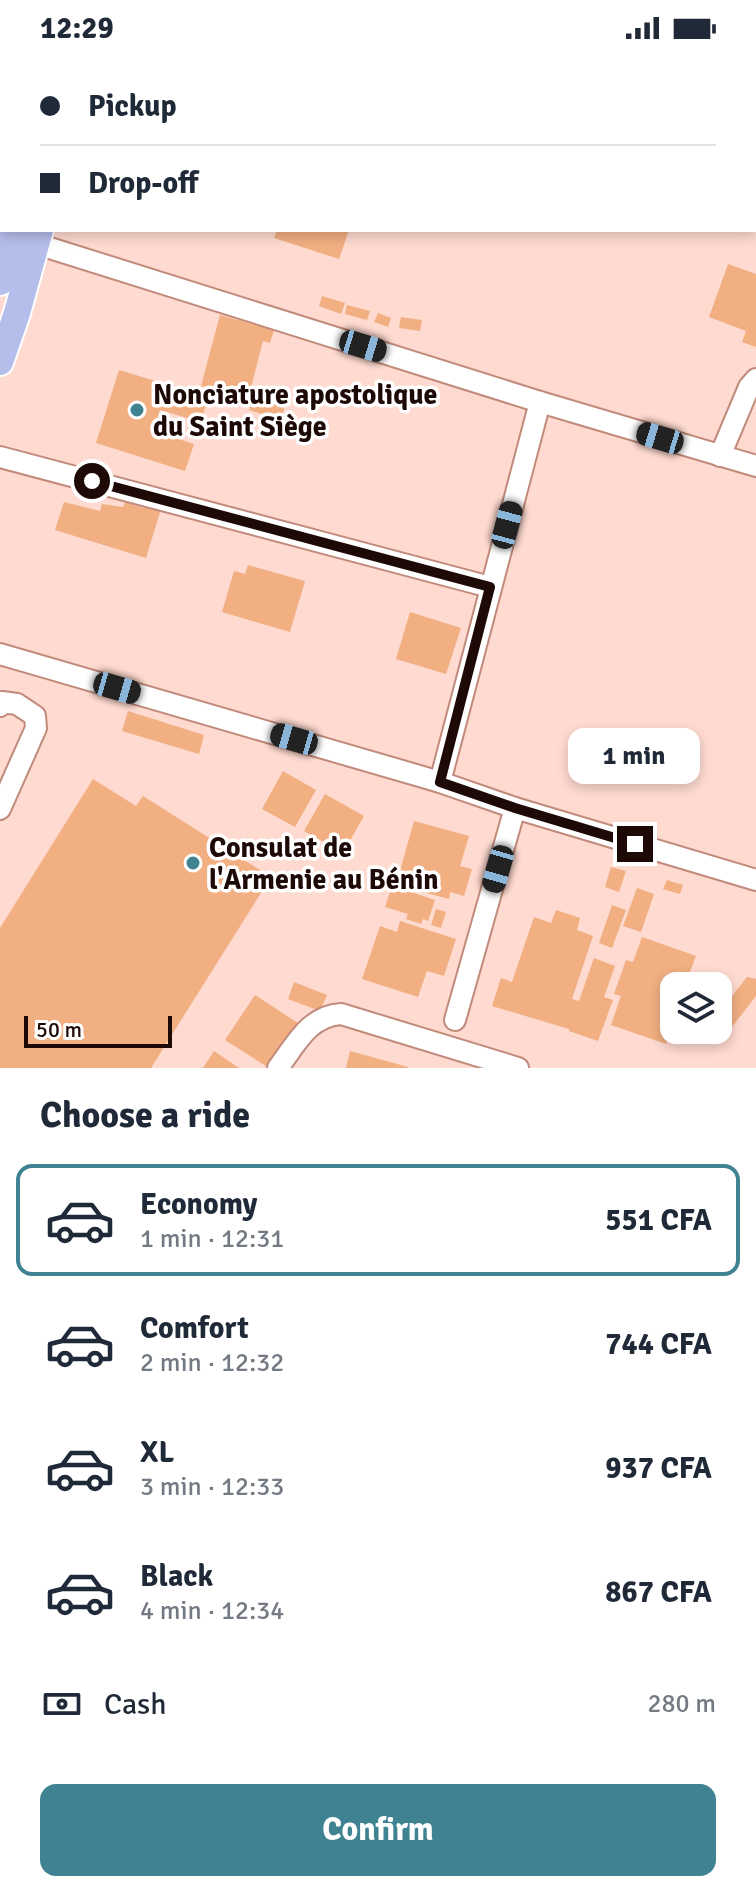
<!DOCTYPE html>
<html lang="en">
<head>
<meta charset="utf-8">
<style>
	:root { --surface:#fff; --page:#f6f6f7; --text:#1f2937; --muted:#747a83; --line:#e0e1e3; --accent:#3f8292 }
	body { margin:0; font-family:Signika,sans-serif; background:var(--page); color:var(--text); height:100vh; display:flex; flex-direction:column; font-size:30px; white-space:nowrap }
	* { box-sizing:border-box; margin:0 }
	p { font-size:26px; color:var(--muted) }
	.icon { flex:none; width:44px; height:44px; fill:none; stroke:currentColor; stroke-width:2; stroke-linecap:round; stroke-linejoin:round }
	.map { position:relative; height:1012px; overflow:hidden }
	.panel { display:flex; flex-direction:column; background:var(--surface); flex:1 }
	.panel>* { flex:none }
	.banner { position:absolute; left:0px; top:0px; width:756px; height:176px; box-shadow:0 4px 12px #0003; display:grid; align-content:center; height:176px; padding:0 40px; background:var(--surface) }
	.fabs { position:absolute; left:660px; top:916px; display:grid; gap:16px }
	.fabs a { display:grid; place-items:center; width:72px; height:72px; border-radius:16px; background:var(--surface); box-shadow:0 4px 12px #0003; font-size:40px }
	.scale { position:absolute; left:24px; bottom:20px; width:148px; box-sizing:border-box; padding-left:8px; border:4px solid #1d0905; border-top:0; font-size:22px; line-height:28px; white-space:nowrap; color:#1d0905; -webkit-text-stroke:6px #fff; paint-order:stroke }
	.end { position:absolute; width:36px; height:36px; margin:-18px; border:10px solid #1d0905; background:#fff; box-shadow:0 0 0 4px #fff }
	.from { border-radius:50% }
	.bubble { position:absolute; height:56px; border-radius:16px; background:var(--surface); box-shadow:0 4px 12px #0003; font-size:26px; font-weight:800; line-height:56px; text-align:center }
	.car { position:absolute; width:24px; height:48px; margin:-24px -12px; border-radius:10px; box-shadow:0 0 6px 2px #0007; background:linear-gradient(#222 24%,#8ab4d8 0 40%,#222 0 76%,#8ab4d8 0 86%,#222 0) }
	.banner b { display:flex; align-items:center; gap:28px; height:76px; font-size:30px }
	.banner b+b { border-top:2px solid var(--line) }
	.banner i { width:20px; height:20px; background:var(--text) }
	ul { padding:0; list-style:none }
	li { display:flex; align-items:center; gap:24px; height:112px; margin:0 16px 12px; padding:0 24px; border:4px solid transparent; border-radius:16px }
	li div { flex:1 }
	li b { display:block; font-size:30px }
	li em { font-style:normal; font-weight:800 }
	li.selected { border-color:var(--accent) }
	li>.icon { width:72px; height:72px; stroke-width:1.5 }
	h2 { padding:0 40px; font-size:36px; line-height:96px }
	.pay { display:flex; align-items:center; gap:20px; height:88px; padding:0 40px; font-size:30px }
	.pay p { margin-inline-start:auto }
	.action { display:flex; gap:16px; margin-top:auto; padding:16px 40px }
	.action a { flex:1; height:92px; border-radius:16px; background:var(--accent); color:#fff; font-size:32px; font-weight:800; line-height:92px; text-align:center }
	.status { display:flex; justify-content:space-between; align-items:center; height:56px; padding:0 40px; background:var(--surface); direction:ltr }
	.status svg { height:22px; fill:currentColor }
	.map>svg:first-child { display:block }
	.building { fill:#f1af82 }
	.lines { fill:none; stroke-linecap:round; stroke-linejoin:round }
	.minor-casing { stroke:#c18a7b; stroke-width:24 }
	.major-casing { stroke:#fff; stroke-width:30 }
	.minor { stroke:#fff; stroke-width:20 }
	.major { stroke:#b5bdeb; stroke-width:26 }
	.route { stroke:#1d0905; stroke-width:10 }
	.poi-dot { fill:#3f8292; stroke:#fff; stroke-width:3 }
	.labels { text-anchor:middle; stroke-width:7; stroke-linejoin:round; paint-order:stroke }
	.poi-label { font-size:28px; font-weight:bold; fill:#1d0905; stroke:#fff; text-anchor:start }
</style>
</head>
<body>
<div class="status"><b>12:29</b><svg viewBox="0 0 49 12"><path d="M0 12V9h3v3zM5 12V6h3v6zM10 12V3h3v9zM15 12V0h3v12zM26 1h20v11H26zM47 4h2v5h-2z"/></svg></div>
<div class="map">
<svg width="756" height="1012" viewBox="0 0 756 1012">
	<rect width="100%" height="100%" fill="#fedad0"/>
	<g class="building">
		<polygon points="277,174 349,174 339,203 274,182"/>
		<polygon points="728,208 756,218 756,291 742,286 746,275 709,261"/>
		<polygon points="322,240 345,247 341,258 319,250"/>
		<polygon points="347,249 370,255 367,264 345,258"/>
		<polygon points="378,257 391,262 388,271 374,266"/>
		<polygon points="220,259 274,274 270,287 263,285 248,343 201,330"/>
		<polygon points="401,261 422,264 420,275 399,272"/>
		<polygon points="119,314 208,341 201,366 160,354 154,375 194,388 185,415 96,387"/>
		<polygon points="254,337 286,346 281,364 249,354"/>
		<polygon points="64,446 100,455 102,448 123,451 125,446 143,452 144,448 161,453 146,502 55,474"/>
		<polygon points="248,509 305,525 290,576 222,556 234,515 245,518"/>
		<polygon points="410,556 461,572 446,618 396,603"/>
		<polygon points="128,655 204,679 199,698 122,675"/>
		<polygon points="283,715 316,734 295,771 262,753"/>
		<polygon points="93,723 136,750 143,740 271,821 151,1012 0,1012 0,872"/>
		<polygon points="325,738 364,760 343,797 304,775"/>
		<polygon points="414,765 469,780 460,810 472,813 464,840 450,836 449,843 419,835 421,828 398,822"/>
		<polygon points="611,811 626,815 619,836 605,831"/>
		<polygon points="667,824 683,829 680,838 663,833"/>
		<polygon points="392,830 435,844 428,865 423,863 421,868 406,863 408,858 385,851"/>
		<polygon points="637,832 654,838 641,876 623,870"/>
		<polygon points="612,849 626,854 612,892 599,887"/>
		<polygon points="436,853 446,856 441,872 431,869"/>
		<polygon points="556,854 580,862 577,874 593,880 572,943 579,945 594,902 615,910 604,941 613,944 598,985 569,975 569,973 492,950 501,922 512,926 534,861 551,867"/>
		<polygon points="400,865 456,883 444,920 427,915 418,941 362,923 380,870 397,876"/>
		<polygon points="642,881 696,900 686,926 695,930 674,930 674,966 666,988 611,969 621,940 614,938 626,904 633,906"/>
		<polygon points="747,921 756,923 756,940 728,976 718,968 718,958"/>
		<polygon points="294,926 327,939 320,955 288,943"/>
		<polygon points="255,939 304,971 269,1012 225,984"/>
		<polygon points="214,995 239,1012 203,1012"/>
		<polygon points="350,995 408,1011 408,1012 346,1012"/>
	</g>
	<g class="lines">
		<defs>
			<g id="minor">
				<polyline points="148,0 155,2"/>
				<polyline points="340,0 346,2"/>
				<polyline points="108,2 108,0"/>
				<polyline points="406,2 407,0"/>
				<polyline points="37,188 540,346 756,410"/>
				<polyline points="720,400 749,331 756,323"/>
				<polyline points="0,401 490,531"/>
				<polyline points="0,598 440,726 515,752 756,824"/>
				<polyline points="0,650 2,646 17,648 35,660 36,672 0,753"/>
				<polyline points="440,726 540,346"/>
				<polyline points="455,964 515,752"/>
				<path d="M278,1012C296,988 309,960 341,958L518,1012"/>
			</g>
			<g id="major">
				<polyline points="47,2 47,0"/>
				<polyline points="72,2 73,0"/>
				<polyline points="0,226 14,174"/>
				<polyline points="0,306 17,257 40,174"/>
			</g>
		</defs>
		<use href="#minor" class="minor-casing"/>
		<use href="#major" class="major-casing"/>
		<use href="#minor" class="minor"/>
		<use href="#major" class="major"/>
	</g>
	<g class="lines">
		<polyline class="route" points="92,425 490,531 440,726 515,752 635,788"/>
	</g>
	<g class="poi-dot">
		<circle cx="137" cy="354" r="8"/>
		<circle cx="193" cy="807" r="8"/>
	</g>
	<g class="labels">
		<g class="poi-label">
			<text x="153" y="348">Nonciature apostolique<tspan x="153" dy="32">du Saint Siège</tspan></text>
			<text x="209" y="801">Consulat de<tspan x="209" dy="32">l'Armenie au Bénin</tspan></text>
		</g>
	</g>
</svg>
<div class="fabs">
<a><svg class="icon" aria-label="layers" viewBox="0 0 24 24"><path d="M12 4l9 5-9 5-9-5zM3 14l9 5 9-5"/></svg></a>
</div>
<div class="scale">50 m</div>
<i class="end from" style="left:92px;top:425px"></i>
<i class="end" style="left:635px;top:788px"></i>
<div class="bubble" style="left:568px;top:672px;width:132px">1 min</div>
<i class="car" style="left:363px;top:290px;rotate:107deg"></i>
<i class="car" style="left:660px;top:382px;rotate:287deg"></i>
<i class="car" style="left:507px;top:469px;rotate:15deg"></i>
<i class="car" style="left:117px;top:632px;rotate:106deg"></i>
<i class="car" style="left:294px;top:683px;rotate:286deg"></i>
<i class="car" style="left:498px;top:813px;rotate:196deg"></i>
<div class="banner">
<b><i class="from"></i>Pickup</b>
<b><i></i>Drop-off</b>
</div>
</div>
<section class="panel">
<h2>Choose a ride</h2>
<ul>
<li class="selected"><svg class="icon" aria-label="car" viewBox="0 0 24 24"><path d="M5 17H2v-5l4-1 3-4h7l3 4 3 1v5h-3M9 17h6M6 11h13"/><circle cx="7" cy="17" r="2"/><circle cx="17" cy="17" r="2"/></svg><div><b>Economy</b><p>1 min · 12:31</p></div><em>551 CFA</em></li>
<li><svg class="icon" aria-label="car" viewBox="0 0 24 24"><path d="M5 17H2v-5l4-1 3-4h7l3 4 3 1v5h-3M9 17h6M6 11h13"/><circle cx="7" cy="17" r="2"/><circle cx="17" cy="17" r="2"/></svg><div><b>Comfort</b><p>2 min · 12:32</p></div><em>744 CFA</em></li>
<li><svg class="icon" aria-label="car" viewBox="0 0 24 24"><path d="M5 17H2v-5l4-1 3-4h7l3 4 3 1v5h-3M9 17h6M6 11h13"/><circle cx="7" cy="17" r="2"/><circle cx="17" cy="17" r="2"/></svg><div><b>XL</b><p>3 min · 12:33</p></div><em>937 CFA</em></li>
<li><svg class="icon" aria-label="car" viewBox="0 0 24 24"><path d="M5 17H2v-5l4-1 3-4h7l3 4 3 1v5h-3M9 17h6M6 11h13"/><circle cx="7" cy="17" r="2"/><circle cx="17" cy="17" r="2"/></svg><div><b>Black</b><p>4 min · 12:34</p></div><em>867 CFA</em></li>
</ul>
<div class="pay"><svg class="icon" aria-label="cash" viewBox="0 0 24 24"><path d="M3 7h18v10H3z"/><circle cx="12" cy="12" r="2"/></svg>Cash<p>280 m</p></div>
<div class="action"><a>Confirm</a></div>
</section>
</body>
</html>
